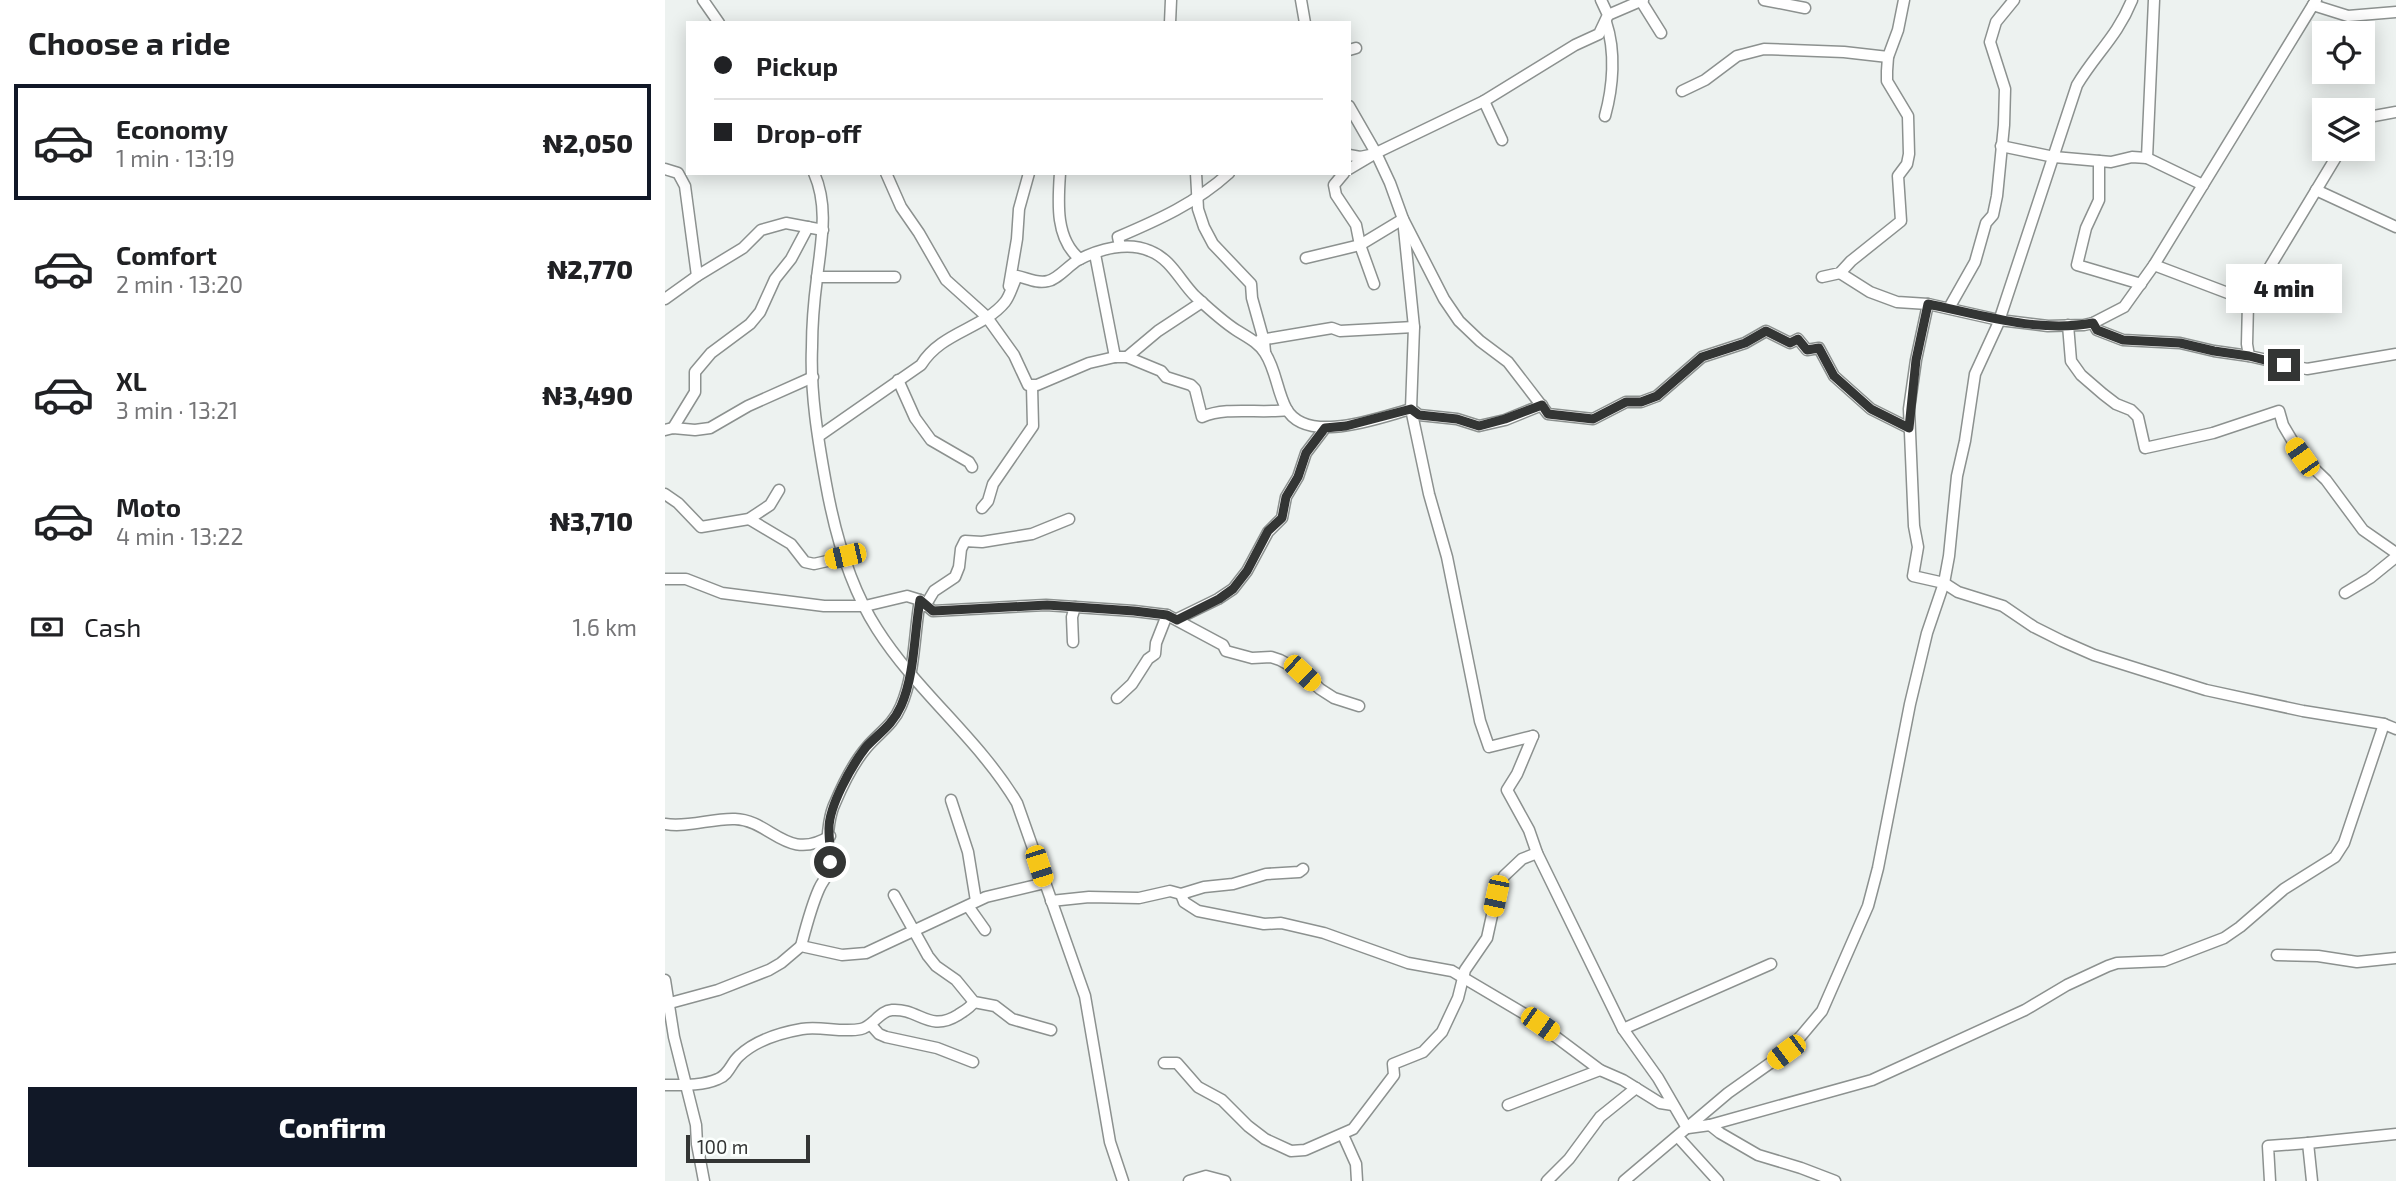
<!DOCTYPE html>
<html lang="en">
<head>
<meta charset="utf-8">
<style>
	:root { --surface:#fff; --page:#f2f2f2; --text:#202124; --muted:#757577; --line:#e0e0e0; --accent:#111827 }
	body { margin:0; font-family:"Exo 2",sans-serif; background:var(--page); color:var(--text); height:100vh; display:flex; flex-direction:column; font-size:26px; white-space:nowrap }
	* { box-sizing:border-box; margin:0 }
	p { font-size:23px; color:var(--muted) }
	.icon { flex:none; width:38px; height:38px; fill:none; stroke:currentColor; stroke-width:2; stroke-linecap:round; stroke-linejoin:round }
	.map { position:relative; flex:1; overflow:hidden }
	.panel { display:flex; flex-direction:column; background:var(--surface); width:665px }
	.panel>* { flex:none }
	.guide { position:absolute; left:21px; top:21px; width:665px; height:154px; border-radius:0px; box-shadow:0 4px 18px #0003; display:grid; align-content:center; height:154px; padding:0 28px; background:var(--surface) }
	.tools { position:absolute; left:1647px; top:21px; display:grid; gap:14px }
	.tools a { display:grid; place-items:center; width:63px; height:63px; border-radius:0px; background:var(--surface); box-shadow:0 4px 18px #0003; font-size:35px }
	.scale { position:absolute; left:21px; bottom:18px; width:124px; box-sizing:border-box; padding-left:7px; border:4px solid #333534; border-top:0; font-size:19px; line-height:24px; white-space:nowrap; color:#333534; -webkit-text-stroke:5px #fbfffd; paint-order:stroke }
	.end { position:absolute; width:32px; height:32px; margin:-16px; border:9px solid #333534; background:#fff; box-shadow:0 0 0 4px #fff }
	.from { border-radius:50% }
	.bubble { position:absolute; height:49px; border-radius:0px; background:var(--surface); box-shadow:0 4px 18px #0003; font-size:23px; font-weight:800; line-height:49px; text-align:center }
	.car { position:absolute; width:21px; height:42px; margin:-21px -10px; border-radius:9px; box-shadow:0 0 5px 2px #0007; background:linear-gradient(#f5c518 24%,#345 0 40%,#f5c518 0 76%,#345 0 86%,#f5c518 0) }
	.guide b { display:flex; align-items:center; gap:24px; height:66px; font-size:26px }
	.guide b+b { border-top:2px solid var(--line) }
	.guide i { width:18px; height:18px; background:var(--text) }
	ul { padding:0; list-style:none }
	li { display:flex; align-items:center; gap:21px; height:116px; margin:0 14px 10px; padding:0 14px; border:4px solid transparent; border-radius:0px }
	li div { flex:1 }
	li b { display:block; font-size:26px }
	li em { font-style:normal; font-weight:800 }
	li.selected { border-color:var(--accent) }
	li>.icon { width:63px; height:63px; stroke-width:1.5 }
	h2 { padding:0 28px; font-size:32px; line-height:84px }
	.pay { display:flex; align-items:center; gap:18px; height:77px; padding:0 28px; font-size:26px }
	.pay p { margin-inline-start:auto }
	.action { display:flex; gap:14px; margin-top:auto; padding:14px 28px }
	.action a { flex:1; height:80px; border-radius:0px; background:var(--accent); color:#fff; font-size:28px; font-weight:800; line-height:80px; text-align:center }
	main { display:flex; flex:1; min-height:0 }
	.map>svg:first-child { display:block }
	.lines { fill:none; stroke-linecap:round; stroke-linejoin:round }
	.street-casing { stroke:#8c918f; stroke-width:13 }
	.street { stroke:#fff; stroke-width:10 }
	.route { stroke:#333534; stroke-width:9 }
</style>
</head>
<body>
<main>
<section class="panel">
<h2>Choose a ride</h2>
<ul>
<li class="selected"><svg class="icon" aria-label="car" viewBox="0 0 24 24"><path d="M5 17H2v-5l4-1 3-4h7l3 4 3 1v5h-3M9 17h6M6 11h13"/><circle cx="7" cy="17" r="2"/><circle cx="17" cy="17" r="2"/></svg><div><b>Economy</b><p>1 min · 13:19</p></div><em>₦2,050</em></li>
<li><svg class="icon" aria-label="car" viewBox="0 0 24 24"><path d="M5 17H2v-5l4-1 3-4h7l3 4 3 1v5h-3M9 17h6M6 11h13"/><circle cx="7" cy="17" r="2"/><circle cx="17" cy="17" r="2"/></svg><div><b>Comfort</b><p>2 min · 13:20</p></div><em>₦2,770</em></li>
<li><svg class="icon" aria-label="car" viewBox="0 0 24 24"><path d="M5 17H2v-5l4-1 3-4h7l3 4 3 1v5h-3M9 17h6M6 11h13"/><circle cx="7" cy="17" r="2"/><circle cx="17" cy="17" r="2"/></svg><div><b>XL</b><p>3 min · 13:21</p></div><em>₦3,490</em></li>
<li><svg class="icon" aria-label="car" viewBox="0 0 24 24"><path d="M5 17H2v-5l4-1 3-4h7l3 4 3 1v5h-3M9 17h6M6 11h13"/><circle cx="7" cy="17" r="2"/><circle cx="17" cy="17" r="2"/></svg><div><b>Moto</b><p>4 min · 13:22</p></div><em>₦3,710</em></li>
</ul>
<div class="pay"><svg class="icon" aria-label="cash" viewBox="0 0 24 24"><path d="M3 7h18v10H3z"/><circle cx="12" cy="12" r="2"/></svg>Cash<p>1.6 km</p></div>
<div class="action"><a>Confirm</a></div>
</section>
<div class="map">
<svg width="1731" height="1181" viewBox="0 0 1731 1181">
	<rect width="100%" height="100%" fill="#edf2f0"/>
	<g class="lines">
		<defs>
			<g id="street">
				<polyline points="38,0 54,23"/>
				<polyline points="636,0 640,23"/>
				<polyline points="1099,0 1140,8"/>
				<polyline points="976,1 996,33"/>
				<polyline points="1648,5 1683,16 1731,12"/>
				<polyline points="943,15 978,0"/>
				<polyline points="505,23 506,0"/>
				<polyline points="684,50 691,48"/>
				<polyline points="1017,91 1040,80 1072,56 1099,49 1179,52 1223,57"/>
				<polyline points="819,101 837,140"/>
				<polyline points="684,106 711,153 725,183 738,219 749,327 746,409 764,494 782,557 815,721 824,747 868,736"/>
				<path d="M940,116C948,87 951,52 941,22"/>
				<polyline points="1698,118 1731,112"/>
				<polyline points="1336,146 1389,157 1446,162 1467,157 1482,158 1538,185"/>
				<polyline points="1676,149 1583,303 1582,344 1584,356 1642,369 1731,354"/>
				<polyline points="684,155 695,157 705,155"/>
				<polyline points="1482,158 1489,0"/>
				<polyline points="1434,161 1434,200 1421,228 1412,265 1476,284"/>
				<polyline points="0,169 13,173 20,186 32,276 78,248 96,230 121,223 158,230"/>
				<polyline points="684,169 711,153 819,101 910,45 934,34 943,15 936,0"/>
				<path d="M149,173C164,207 156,243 152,278C149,301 147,324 147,347C145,392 153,440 161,484C170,534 185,587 212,629C252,692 314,739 352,803L420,996L445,1142L458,1181"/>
				<path d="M221,173L236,207L254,233L281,280L321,316L349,355L363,385H372L424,363L450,357H462L496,371L501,377L526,385L530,389L537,417C563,406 594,414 622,410"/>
				<path d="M395,173C393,202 390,239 415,259"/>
				<polyline points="531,173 533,209 539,227 548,244 586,284 587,298 599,341 600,352"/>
				<polyline points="679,173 669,185 671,195 691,225 695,245 709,284"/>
				<polyline points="1651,190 1731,227"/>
				<path d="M455,246L453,237C493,220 531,203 564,173"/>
				<polyline points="430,254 450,357"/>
				<polyline points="641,258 695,245 738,219 779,299 794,321 815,341 843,362 883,414 928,419 961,402 976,402 992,396 1037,357 1080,343 1101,331 1125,343 1133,339 1142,350 1154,348 1169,376 1206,409 1244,428"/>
				<polyline points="1489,265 1576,298 1583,303"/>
				<polyline points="1175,273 1205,292 1232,302 1263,304 1334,320 1383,326 1419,325 1428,323 1459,307 1489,265 1651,0"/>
				<polyline points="152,277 230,277"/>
				<polyline points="1157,277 1175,273 1186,261 1236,221 1233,176 1242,164 1244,154 1243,116 1222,81 1222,71 1223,57 1233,30 1239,0"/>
				<polyline points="344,286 352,239 354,209 364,173"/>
				<polyline points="0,299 32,276"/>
				<polyline points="1263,304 1251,360 1244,409 1249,526 1253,547 1248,576 1279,583 1293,592 1338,606 1369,627 1397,641 1429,655 1480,671 1541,690 1638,711 1719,724 1731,729"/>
				<polyline points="1284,308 1310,262 1321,223 1328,215 1332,196 1339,125 1340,89 1325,42 1331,22 1349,0"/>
				<polyline points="1428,323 1432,330 1458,340 1515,343 1549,351 1584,356"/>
				<polyline points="1403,325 1406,361 1416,375 1438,394 1451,404 1466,410 1473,417 1480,448 1548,433 1614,411 1618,425 1637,457 1661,480 1698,530 1731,553"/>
				<polyline points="595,340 667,328 675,331 749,327"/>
				<polyline points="462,357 493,331 537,302"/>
				<polyline points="233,380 250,418 266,440 304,462 307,467"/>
				<polyline points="8,428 30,392 30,372 46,353 85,324 95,312 110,279 126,259 143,227"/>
				<polyline points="0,430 8,428 30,430 45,428 83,406 148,377"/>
				<path d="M154,436L256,365C276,332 318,329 340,302C345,296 348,284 352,276C362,278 372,284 383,281C393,279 403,266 413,260C434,249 463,241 485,251C506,259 515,281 530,296C542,307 557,321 571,330C582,337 593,342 600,353C611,370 612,391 621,408C641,446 716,417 746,409L754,415L792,419L814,426L840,420L877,405"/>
				<polyline points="0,494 13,503 36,527 84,519 105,505 114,490"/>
				<polyline points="317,508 323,501 328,484 368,426 367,386"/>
				<polyline points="84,519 126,544 140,562 149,564 180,557"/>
				<polyline points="0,579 21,579 57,593 159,606 200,606 242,596 255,600 268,611 381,605 469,611 502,615 558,645 561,651 587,658 606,657 615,660 637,672 655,689 669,698 694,706"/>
				<polyline points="1680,593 1705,578 1731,557"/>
				<polyline points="260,606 269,591 290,577 294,567 296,549 300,541 317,542 367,534 404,519"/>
				<polyline points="512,619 553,599 568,589 582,571 603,532 617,518 621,497 633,477 641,453 660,428"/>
				<polyline points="408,642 407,617 410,607"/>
				<polyline points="452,698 467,684 483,659 490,654 491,643 502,615"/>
				<polyline points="868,736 852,774 842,790 864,830 872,853 958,1029 993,1078 1022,1128"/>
				<polyline points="286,800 303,852 311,901"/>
				<path d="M0,824C23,828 47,818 70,819C106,820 122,863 165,836"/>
				<polyline points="516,894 519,902 533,911 599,924 616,923 659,933 743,963 787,971 863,1016 935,1070 958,1080 995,1103 1008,1105"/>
				<polyline points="229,895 263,956 271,966 291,980 309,1002 330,1006 347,1019 386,1030"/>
				<polyline points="386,901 424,897 474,898 505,891 516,894 539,887 568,884 601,874 634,872 638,869"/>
				<polyline points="303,906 320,930"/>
				<path d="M136,946C141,927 146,907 154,889C157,882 162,877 164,871C168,862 164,853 163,844C162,833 165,813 170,803C178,784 189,762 202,747C215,732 228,725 236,706C250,674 249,634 255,600"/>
				<polyline points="1612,955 1653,956 1692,962 1731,958"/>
				<polyline points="0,980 9,1037 31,1125 32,1144 39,1181"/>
				<polyline points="5,1003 53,990 104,970 116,963 136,946 177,955 201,953 321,897 380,883"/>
				<polyline points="206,1025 214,1034 221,1037 272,1048 308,1062"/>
				<polyline points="958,1029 1106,964"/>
				<polyline points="499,1063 512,1063 533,1087 557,1100 583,1126 600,1139 626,1151 640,1150 688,1129 729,1075 728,1064 758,1052 777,1032 793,998 800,970 822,938 833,888 839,876 857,859 872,853"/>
				<path d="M0,1085C17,1085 37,1086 53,1079C64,1075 66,1063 74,1056C91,1040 114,1033 137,1029C156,1026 177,1033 196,1029C209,1026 214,1011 227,1010C254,1008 264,1033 293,1015C299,1011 305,1008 309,1002"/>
				<polyline points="843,1105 935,1070"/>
				<polyline points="1045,1125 1055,1133 1093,1155 1136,1168 1170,1181"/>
				<polyline points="1023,1128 1045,1125 1207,1080 1360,1010 1402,985 1443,966 1452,963 1499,961 1559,938 1575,927 1619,889 1670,857 1679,843 1719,724"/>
				<polyline points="678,1135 691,1164 692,1181"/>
				<polyline points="1013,1137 1053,1181"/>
				<polyline points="524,1181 541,1176 560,1181"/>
				<polyline points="882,1181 904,1159 935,1117 971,1088"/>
				<path d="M959,1181L1063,1093L1121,1052L1136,1036L1157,1011L1203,906L1213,868L1245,704L1262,633L1279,583L1284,556L1292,476L1300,441L1310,374L1333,324L1412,85C1431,53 1452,37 1467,0"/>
				<polyline points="1605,1181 1603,1146 1643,1143"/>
				<polyline points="1647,1181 1643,1143 1731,1134"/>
			</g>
		</defs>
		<use href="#street" class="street-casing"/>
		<use href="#street" class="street"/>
	</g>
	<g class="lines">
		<path class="route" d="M165,862C166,851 164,841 164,830C163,807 187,765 201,747C214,733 227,726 236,706C250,674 249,634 255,600L268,611L382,605L469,611L502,615L512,620L554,599L568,589L582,571L603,531L617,518L621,497L633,477L641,453L660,428L681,426L746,409L754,415L792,419L814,426L840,419L877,405L883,414L928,419L961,402H976L992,396L1037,357L1080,343L1101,331L1125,343L1133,339L1142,350L1154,348L1169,376L1206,409L1244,428L1251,360L1263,304C1316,315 1373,333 1428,323L1432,330L1458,340L1515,343L1549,351L1584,356L1619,365"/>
	</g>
</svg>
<div class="tools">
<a><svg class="icon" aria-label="locate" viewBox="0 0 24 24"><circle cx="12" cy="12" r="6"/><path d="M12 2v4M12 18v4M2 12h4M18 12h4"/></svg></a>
<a><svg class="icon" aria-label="layers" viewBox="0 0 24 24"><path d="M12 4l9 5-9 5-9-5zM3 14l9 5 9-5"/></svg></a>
</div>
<div class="scale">100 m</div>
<i class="end from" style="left:165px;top:862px"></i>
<i class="end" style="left:1619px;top:365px"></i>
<div class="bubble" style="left:1561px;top:264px;width:116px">4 min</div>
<i class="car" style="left:1637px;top:457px;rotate:325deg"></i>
<i class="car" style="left:180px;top:556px;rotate:257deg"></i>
<i class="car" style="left:637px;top:673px;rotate:133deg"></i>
<i class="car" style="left:374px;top:866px;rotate:162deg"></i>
<i class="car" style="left:831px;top:896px;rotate:192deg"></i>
<i class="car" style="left:875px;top:1024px;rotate:125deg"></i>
<i class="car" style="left:1121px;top:1052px;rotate:233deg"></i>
<div class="guide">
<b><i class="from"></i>Pickup</b>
<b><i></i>Drop-off</b>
</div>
</div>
</main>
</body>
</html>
